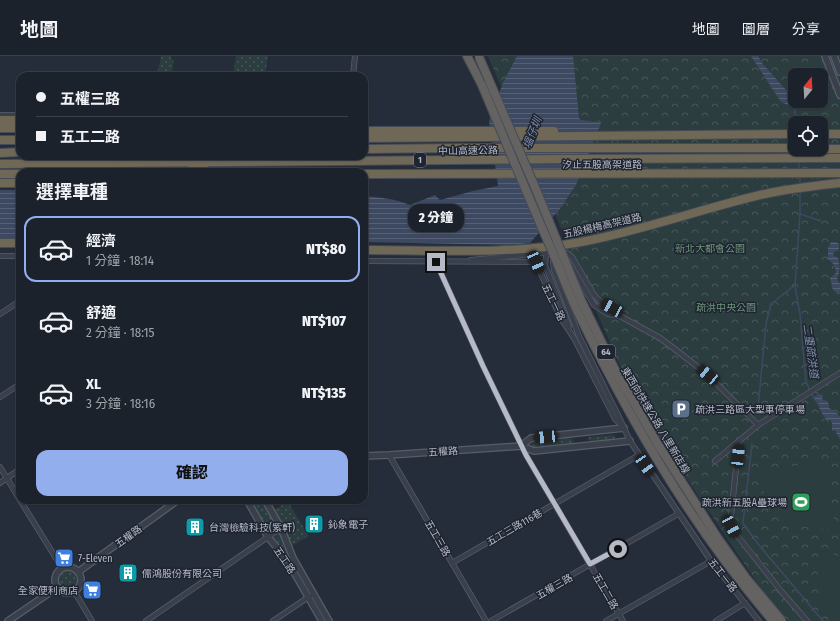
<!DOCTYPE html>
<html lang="zh-TW">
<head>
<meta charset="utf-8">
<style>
	:root { --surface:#1c222c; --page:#292f38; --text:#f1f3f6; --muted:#a0a4a9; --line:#3a3f48; --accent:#93aeed }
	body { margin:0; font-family:"Fira Sans Condensed","Noto Sans TC",sans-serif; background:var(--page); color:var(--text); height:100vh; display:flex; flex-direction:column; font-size:15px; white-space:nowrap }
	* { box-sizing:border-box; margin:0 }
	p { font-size:13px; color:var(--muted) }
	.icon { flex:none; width:22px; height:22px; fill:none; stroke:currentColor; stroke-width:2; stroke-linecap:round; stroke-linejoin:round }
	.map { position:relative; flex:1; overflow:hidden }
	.details { position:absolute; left:16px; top:112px; width:352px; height:336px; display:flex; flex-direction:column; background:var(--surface); border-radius:12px; box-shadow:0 1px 3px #0004,0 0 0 1px var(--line) }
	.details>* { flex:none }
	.guide { position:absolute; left:16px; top:16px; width:352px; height:88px; border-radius:12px; box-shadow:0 1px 3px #0004,0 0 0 1px var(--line); display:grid; align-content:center; height:88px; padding:0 20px; background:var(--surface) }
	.needle { width:26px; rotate:18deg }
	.tools { position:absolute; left:788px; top:12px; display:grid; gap:8px }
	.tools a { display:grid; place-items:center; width:40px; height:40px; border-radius:8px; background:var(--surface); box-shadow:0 1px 3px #0004,0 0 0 1px var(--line); font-size:20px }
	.end { position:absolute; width:18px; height:18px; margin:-9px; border:5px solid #b5bac6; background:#111; box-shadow:0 0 0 2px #111 }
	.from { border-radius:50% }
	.bubble { position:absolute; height:28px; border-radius:12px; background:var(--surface); box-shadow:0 1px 3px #0004,0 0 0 1px var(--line); font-size:13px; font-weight:800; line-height:28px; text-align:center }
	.car { position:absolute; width:12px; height:24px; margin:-12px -6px; border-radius:5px; box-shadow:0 0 3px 1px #0007; background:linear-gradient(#222 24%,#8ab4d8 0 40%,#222 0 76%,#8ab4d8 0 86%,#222 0) }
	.guide b { display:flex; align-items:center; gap:14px; height:38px; font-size:15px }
	.guide b+b { border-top:1px solid var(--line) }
	.guide i { width:10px; height:10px; background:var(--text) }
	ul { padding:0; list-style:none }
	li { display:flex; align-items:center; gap:12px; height:66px; margin:0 8px 6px; padding:0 12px; border:2px solid transparent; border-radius:12px }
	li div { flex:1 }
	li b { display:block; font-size:15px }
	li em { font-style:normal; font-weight:800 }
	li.on { border-color:var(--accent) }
	li>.icon { width:36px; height:36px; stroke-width:1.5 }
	h2 { padding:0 20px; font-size:18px; line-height:48px }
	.cta { display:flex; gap:8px; margin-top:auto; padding:8px 20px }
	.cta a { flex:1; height:46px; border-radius:12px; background:var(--accent); color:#111; font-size:16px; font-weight:800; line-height:46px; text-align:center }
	header { display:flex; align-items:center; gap:24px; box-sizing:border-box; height:56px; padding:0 20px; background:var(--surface); border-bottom:1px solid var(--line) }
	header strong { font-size:19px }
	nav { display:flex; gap:22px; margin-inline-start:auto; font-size:14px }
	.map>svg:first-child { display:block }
	.grass { fill:url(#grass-dots) }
	.park { fill:url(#park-crowns); fill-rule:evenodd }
	.pitch { fill:#2c3d3f }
	.water { fill:url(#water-rules) }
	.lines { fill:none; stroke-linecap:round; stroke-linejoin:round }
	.stream { stroke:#3d4961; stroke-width:1.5 }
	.minor-casing { stroke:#575d69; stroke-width:6 }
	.tertiary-casing { stroke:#575d69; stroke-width:8 }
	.trunk-casing { stroke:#444a56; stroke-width:10 }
	.motorway-casing { stroke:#444a56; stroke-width:10 }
	.minor { stroke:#393f4b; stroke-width:4.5 }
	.tertiary { stroke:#393f4b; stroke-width:5.5 }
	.trunk { stroke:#646361; stroke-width:8 }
	.motorway { stroke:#706857; stroke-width:8 }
	.trunk-bridge-casing { stroke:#444a56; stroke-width:10; stroke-linecap:butt }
	.trunk-bridge { stroke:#646361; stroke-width:8 }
	.route { stroke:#b5bac6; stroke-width:5 }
	.labels { text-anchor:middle; stroke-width:3; stroke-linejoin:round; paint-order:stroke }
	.shield { fill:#1e2430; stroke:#888d99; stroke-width:1 }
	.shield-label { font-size:9px; font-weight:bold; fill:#b5bac6 }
	.street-label { font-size:10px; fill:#b5bac6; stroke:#1e2430 }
	.park-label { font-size:10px; fill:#6e957b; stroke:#1e2430 }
	.poi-label { font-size:10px; fill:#b5bac6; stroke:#1e2430; text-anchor:start }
	.water-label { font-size:11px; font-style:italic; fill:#808eaa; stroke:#1e2430 }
</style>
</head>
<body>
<header>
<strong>地圖</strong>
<nav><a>地圖</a><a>圖層</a><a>分享</a></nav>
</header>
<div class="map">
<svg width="840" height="565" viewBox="0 0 840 565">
	<defs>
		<pattern id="grass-dots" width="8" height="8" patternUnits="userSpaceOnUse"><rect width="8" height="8" fill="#2c3d3f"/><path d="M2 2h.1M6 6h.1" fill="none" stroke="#485759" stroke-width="1.8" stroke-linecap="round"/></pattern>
		<pattern id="park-crowns" width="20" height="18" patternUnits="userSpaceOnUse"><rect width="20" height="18" fill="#2c3d3f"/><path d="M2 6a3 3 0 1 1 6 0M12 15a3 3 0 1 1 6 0" fill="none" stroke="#485759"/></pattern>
		<pattern id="water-rules" width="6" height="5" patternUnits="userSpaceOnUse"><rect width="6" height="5" fill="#3d4961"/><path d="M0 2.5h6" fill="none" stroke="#576176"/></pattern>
	</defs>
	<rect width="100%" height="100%" fill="#262d3a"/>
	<g class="grass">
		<polygon points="161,0 171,0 171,3 174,4 171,20 157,20"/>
		<polygon points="236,0 268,0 265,20 233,20"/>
		<path d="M612,379L615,380V382C610,386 592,387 587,383L589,381Z"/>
		<polygon points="571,382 574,385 572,388 533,391 531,389 532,385"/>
		<polygon points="251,444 263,444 278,470 269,476"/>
		<polygon points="288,446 309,480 291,490 273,454"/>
		<polygon points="280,477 288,495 287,496 285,495 274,482"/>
		<circle cx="68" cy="524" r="9"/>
	</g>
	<path class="park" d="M488,0H840V565H788L768,543L637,349L592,245L562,187L565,181ZM795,19H821V45H795ZM795,67H821V93H795Z"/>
	<g class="pitch">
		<path d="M823,406L827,409L835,473C793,475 765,459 759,415Z"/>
		<path d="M822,494L840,501V565H834C815,546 815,518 822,494Z"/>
	</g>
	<g class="water">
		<path d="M517,0H573L579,62L581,64L590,65L594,67L600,64L601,67L576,129L559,154L530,187L510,189L364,186V140C379,141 396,143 410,149L435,139L440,144L473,135L498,130L489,65L502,29Z"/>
		<polygon points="751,0 758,0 762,7 802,52 795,52 781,46"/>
		<rect x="0" y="134" width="20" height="48"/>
		<path d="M831,186H836L839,188V193L833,197L834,200L838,201C840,212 840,214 837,224L840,228V237L838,238L833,234L830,222L836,217C836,211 833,207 828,203V192Z"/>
		<path d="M821,338L823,340L822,343L829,348V352L835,355L840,361V383L835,375L832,373V367L830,364L828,365C822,358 819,354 818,346L814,343L813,341Z"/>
	</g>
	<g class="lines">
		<g class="stream">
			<polyline points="794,51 797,67"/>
			<polyline points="799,93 799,99"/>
			<polyline points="799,105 799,115"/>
			<polyline points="800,121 800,129"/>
			<polyline points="800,135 800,158 795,230 800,258 806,326 813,341 819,349"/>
			<polyline points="800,158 821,165"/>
			<polyline points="758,352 766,268 771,248 794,230"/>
			<polyline points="752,388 743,467 758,488 823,565"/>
		</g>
		<defs>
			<g id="minor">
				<polyline points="353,20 355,0"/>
				<polyline points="0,59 20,59"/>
				<polyline points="561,195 569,198 572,201 594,239 600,245 612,252 619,260"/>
				<polyline points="550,196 546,200 545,209 569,270"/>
				<polyline points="0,200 20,200"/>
				<polyline points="555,203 553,205 554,214 579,280 619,361 630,385 711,505 759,565"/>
				<polyline points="567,203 594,249 608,258 620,260 660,282 676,294 708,319 758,369"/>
				<polyline points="471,204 553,196"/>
				<polyline points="364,205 536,206 560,261 574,282 615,363 621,369"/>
				<polyline points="436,206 483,310 526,399 623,565"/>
				<polyline points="0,258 20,245"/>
				<polyline points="0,341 20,328"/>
				<polyline points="739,384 731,460 731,470 736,478 781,535 807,565"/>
				<polyline points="389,399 486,565"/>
				<polyline points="715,405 758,369 840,317"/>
				<polyline points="0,411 20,444"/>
				<polyline points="0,427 20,413"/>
				<polyline points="20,444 62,512"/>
				<polyline points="452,507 639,399"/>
				<polyline points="74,535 92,565"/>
				<polyline points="146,565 281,472"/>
				<polyline points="273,565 310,540"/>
				<polyline points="491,565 678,458"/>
				<polyline points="606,565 711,505"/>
				<polyline points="716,565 745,547"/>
			</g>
			<g id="tertiary">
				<polyline points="825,0 840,39"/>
				<polyline points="834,0 840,16"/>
				<polyline points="521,390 531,382 624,372"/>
				<polyline points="364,400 389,399 521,390 534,395 630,385"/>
				<polyline points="247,444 268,481 287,504 322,565"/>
				<polyline points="265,444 281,472 293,502 329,565"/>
				<circle cx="68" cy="524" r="13"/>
				<polyline points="78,516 178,444"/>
				<polyline points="8,565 58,531"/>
			</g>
			<polyline id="trunk" points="467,0 482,29"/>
			<g id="motorway">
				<polyline points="0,64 20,64"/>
				<polyline points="0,72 20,72"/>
				<polyline points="364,75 554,75"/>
				<polyline points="821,78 840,78"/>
				<polyline points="364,82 795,78"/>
				<polyline points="0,84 20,84"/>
				<polyline points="364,93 460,92 795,92"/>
				<polyline points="821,93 840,93"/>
				<polyline points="0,97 20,96"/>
				<polyline points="0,108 564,103 840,102"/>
				<polyline points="183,116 204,110"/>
				<polyline points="0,118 20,118"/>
				<polyline points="364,118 840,117"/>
				<polyline points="0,127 20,127"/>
				<polyline points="0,187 20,187"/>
				<path d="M364,194C435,194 511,199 581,186C640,175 698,154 756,140C783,133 812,130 840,127"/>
			</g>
		</defs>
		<use href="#minor" class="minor-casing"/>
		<use href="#tertiary" class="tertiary-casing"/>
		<use href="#trunk" class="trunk-casing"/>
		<use href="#motorway" class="motorway-casing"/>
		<use href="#minor" class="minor"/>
		<use href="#tertiary" class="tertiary"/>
		<use href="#trunk" class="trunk"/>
		<use href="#motorway" class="motorway"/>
		<defs>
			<g id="trunk-bridge">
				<polyline points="479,1 537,136 581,244 615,314 657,387 717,481 746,522 782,565"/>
				<path d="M482,29C504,82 526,135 549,188C558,208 566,230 575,250C627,360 694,473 773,565"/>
			</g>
		</defs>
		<use href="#trunk-bridge" class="trunk-bridge-casing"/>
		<use href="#trunk-bridge" class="trunk-bridge"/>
	</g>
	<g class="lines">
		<polyline class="route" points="436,206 483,310 526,399 590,508 618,493"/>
	</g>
	<defs>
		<symbol id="parking-square" viewBox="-11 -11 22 22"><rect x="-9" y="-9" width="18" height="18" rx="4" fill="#5c6f8a" stroke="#1e2430"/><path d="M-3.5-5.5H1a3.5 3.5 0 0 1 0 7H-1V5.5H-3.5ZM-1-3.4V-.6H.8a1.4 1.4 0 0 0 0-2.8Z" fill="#fff"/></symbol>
		<symbol id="stadium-square" viewBox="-11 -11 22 22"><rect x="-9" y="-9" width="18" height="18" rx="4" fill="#2e9e5b" stroke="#1e2430"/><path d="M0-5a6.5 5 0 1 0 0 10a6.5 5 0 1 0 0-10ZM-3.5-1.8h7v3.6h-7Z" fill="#fff"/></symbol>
		<symbol id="building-square" viewBox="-11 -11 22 22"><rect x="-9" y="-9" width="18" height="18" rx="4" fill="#0f9aa8" stroke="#1e2430"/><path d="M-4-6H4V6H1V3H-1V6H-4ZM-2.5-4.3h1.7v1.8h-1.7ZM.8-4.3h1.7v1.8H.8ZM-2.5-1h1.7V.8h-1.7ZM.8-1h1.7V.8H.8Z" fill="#fff"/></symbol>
		<symbol id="supermarket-square" viewBox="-11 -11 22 22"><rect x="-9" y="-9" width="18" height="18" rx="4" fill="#3f7fe0" stroke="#1e2430"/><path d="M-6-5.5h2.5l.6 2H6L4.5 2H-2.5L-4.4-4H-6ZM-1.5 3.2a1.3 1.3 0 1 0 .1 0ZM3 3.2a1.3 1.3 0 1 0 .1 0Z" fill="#fff"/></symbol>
	</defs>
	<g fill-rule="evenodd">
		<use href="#parking-square" x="670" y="342" width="22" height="22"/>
		<use href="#stadium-square" x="790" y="435" width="22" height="22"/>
		<use href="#building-square" x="303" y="457" width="22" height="22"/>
		<use href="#building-square" x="184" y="460" width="22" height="22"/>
		<use href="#supermarket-square" x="53" y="491" width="22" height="22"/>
		<use href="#building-square" x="117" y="506" width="22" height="22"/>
		<use href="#supermarket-square" x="81" y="523" width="22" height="22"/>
	</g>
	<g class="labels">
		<g class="shield">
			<rect x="414" y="97" width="12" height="14" rx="3"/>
			<rect x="597" y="289" width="18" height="14" rx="3"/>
		</g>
		<g class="shield-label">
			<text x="420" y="107">1</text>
			<text x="606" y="299">64</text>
		</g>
		<g class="street-label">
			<text transform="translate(468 94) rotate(-1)" y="4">中山高速公路</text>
			<text x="602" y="112">汐止五股高架道路</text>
			<text transform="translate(602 169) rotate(-13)" y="4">五股楊梅高架道路</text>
			<text transform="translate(554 246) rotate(64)" y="4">五工一路</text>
			<text transform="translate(656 364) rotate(59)" y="4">東西向快速公路 八里新店線</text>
			<text transform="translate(443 395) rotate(-4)" y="4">五權路</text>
			<text transform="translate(514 471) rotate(-30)" y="4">五工三路116巷</text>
			<text transform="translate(128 480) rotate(-36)" y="4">五權路</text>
			<text transform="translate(438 482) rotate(60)" y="4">五工三路</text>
			<text transform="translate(285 504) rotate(56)" y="4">五工路</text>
			<text transform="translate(723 519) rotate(52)" y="4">五工一路</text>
			<text transform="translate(554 530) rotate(-30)" y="4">五權三路</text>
			<text transform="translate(606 535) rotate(60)" y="4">五工二路</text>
		</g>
		<g class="park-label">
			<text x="710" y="196">新北大都會公園</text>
			<text x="726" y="255">疏洪中央公園</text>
		</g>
		<g class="poi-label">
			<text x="695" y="357">疏洪三路區大型車停車場</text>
			<text x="787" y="450" text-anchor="end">疏洪新五股A壘球場</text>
			<text x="328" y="472">鈊象電子</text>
			<text x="209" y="475">台灣檢驗科技(紫軒)</text>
			<text x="78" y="506">7-Eleven</text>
			<text x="142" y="521">儒鴻股份有限公司</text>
			<text x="78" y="538" text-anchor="end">全家便利商店</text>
		</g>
		<g class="water-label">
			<text transform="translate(532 77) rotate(-69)" y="4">塭仔圳</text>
			<text transform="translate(811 295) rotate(82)" y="4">二重疏洪道</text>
		</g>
	</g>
</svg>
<div class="tools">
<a><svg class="needle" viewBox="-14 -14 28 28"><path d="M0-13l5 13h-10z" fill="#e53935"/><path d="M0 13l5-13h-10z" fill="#a0a4a9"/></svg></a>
<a><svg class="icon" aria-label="locate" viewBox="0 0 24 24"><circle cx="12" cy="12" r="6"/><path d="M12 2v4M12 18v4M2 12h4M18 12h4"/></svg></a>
</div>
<i class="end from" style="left:618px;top:493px"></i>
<i class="end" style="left:436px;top:206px"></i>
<div class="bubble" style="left:408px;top:148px;width:56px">2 分鐘</div>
<i class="car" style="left:536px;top:206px;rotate:156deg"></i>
<i class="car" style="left:612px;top:252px;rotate:299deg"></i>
<i class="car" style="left:708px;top:319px;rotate:309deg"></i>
<i class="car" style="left:546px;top:381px;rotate:265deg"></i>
<i class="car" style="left:738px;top:400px;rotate:6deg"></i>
<i class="car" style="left:645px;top:409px;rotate:145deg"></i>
<i class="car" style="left:731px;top:470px;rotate:152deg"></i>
<div class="guide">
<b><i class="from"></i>五權三路</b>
<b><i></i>五工二路</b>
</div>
<section class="details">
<h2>選擇車種</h2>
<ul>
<li class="on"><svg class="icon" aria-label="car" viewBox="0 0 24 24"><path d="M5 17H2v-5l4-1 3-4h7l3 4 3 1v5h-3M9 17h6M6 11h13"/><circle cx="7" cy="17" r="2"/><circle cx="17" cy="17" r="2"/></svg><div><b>經濟</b><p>1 分鐘 · 18:14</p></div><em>NT$80</em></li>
<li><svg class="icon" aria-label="car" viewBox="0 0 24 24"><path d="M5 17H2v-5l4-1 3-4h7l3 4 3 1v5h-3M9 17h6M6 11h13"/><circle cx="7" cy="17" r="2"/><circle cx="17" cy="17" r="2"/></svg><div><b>舒適</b><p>2 分鐘 · 18:15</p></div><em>NT$107</em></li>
<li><svg class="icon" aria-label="car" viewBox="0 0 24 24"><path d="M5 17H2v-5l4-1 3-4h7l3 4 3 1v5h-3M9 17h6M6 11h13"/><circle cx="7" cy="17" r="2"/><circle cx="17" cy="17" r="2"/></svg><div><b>XL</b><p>3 分鐘 · 18:16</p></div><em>NT$135</em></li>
</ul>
<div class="cta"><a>確認</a></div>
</section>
</div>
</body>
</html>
